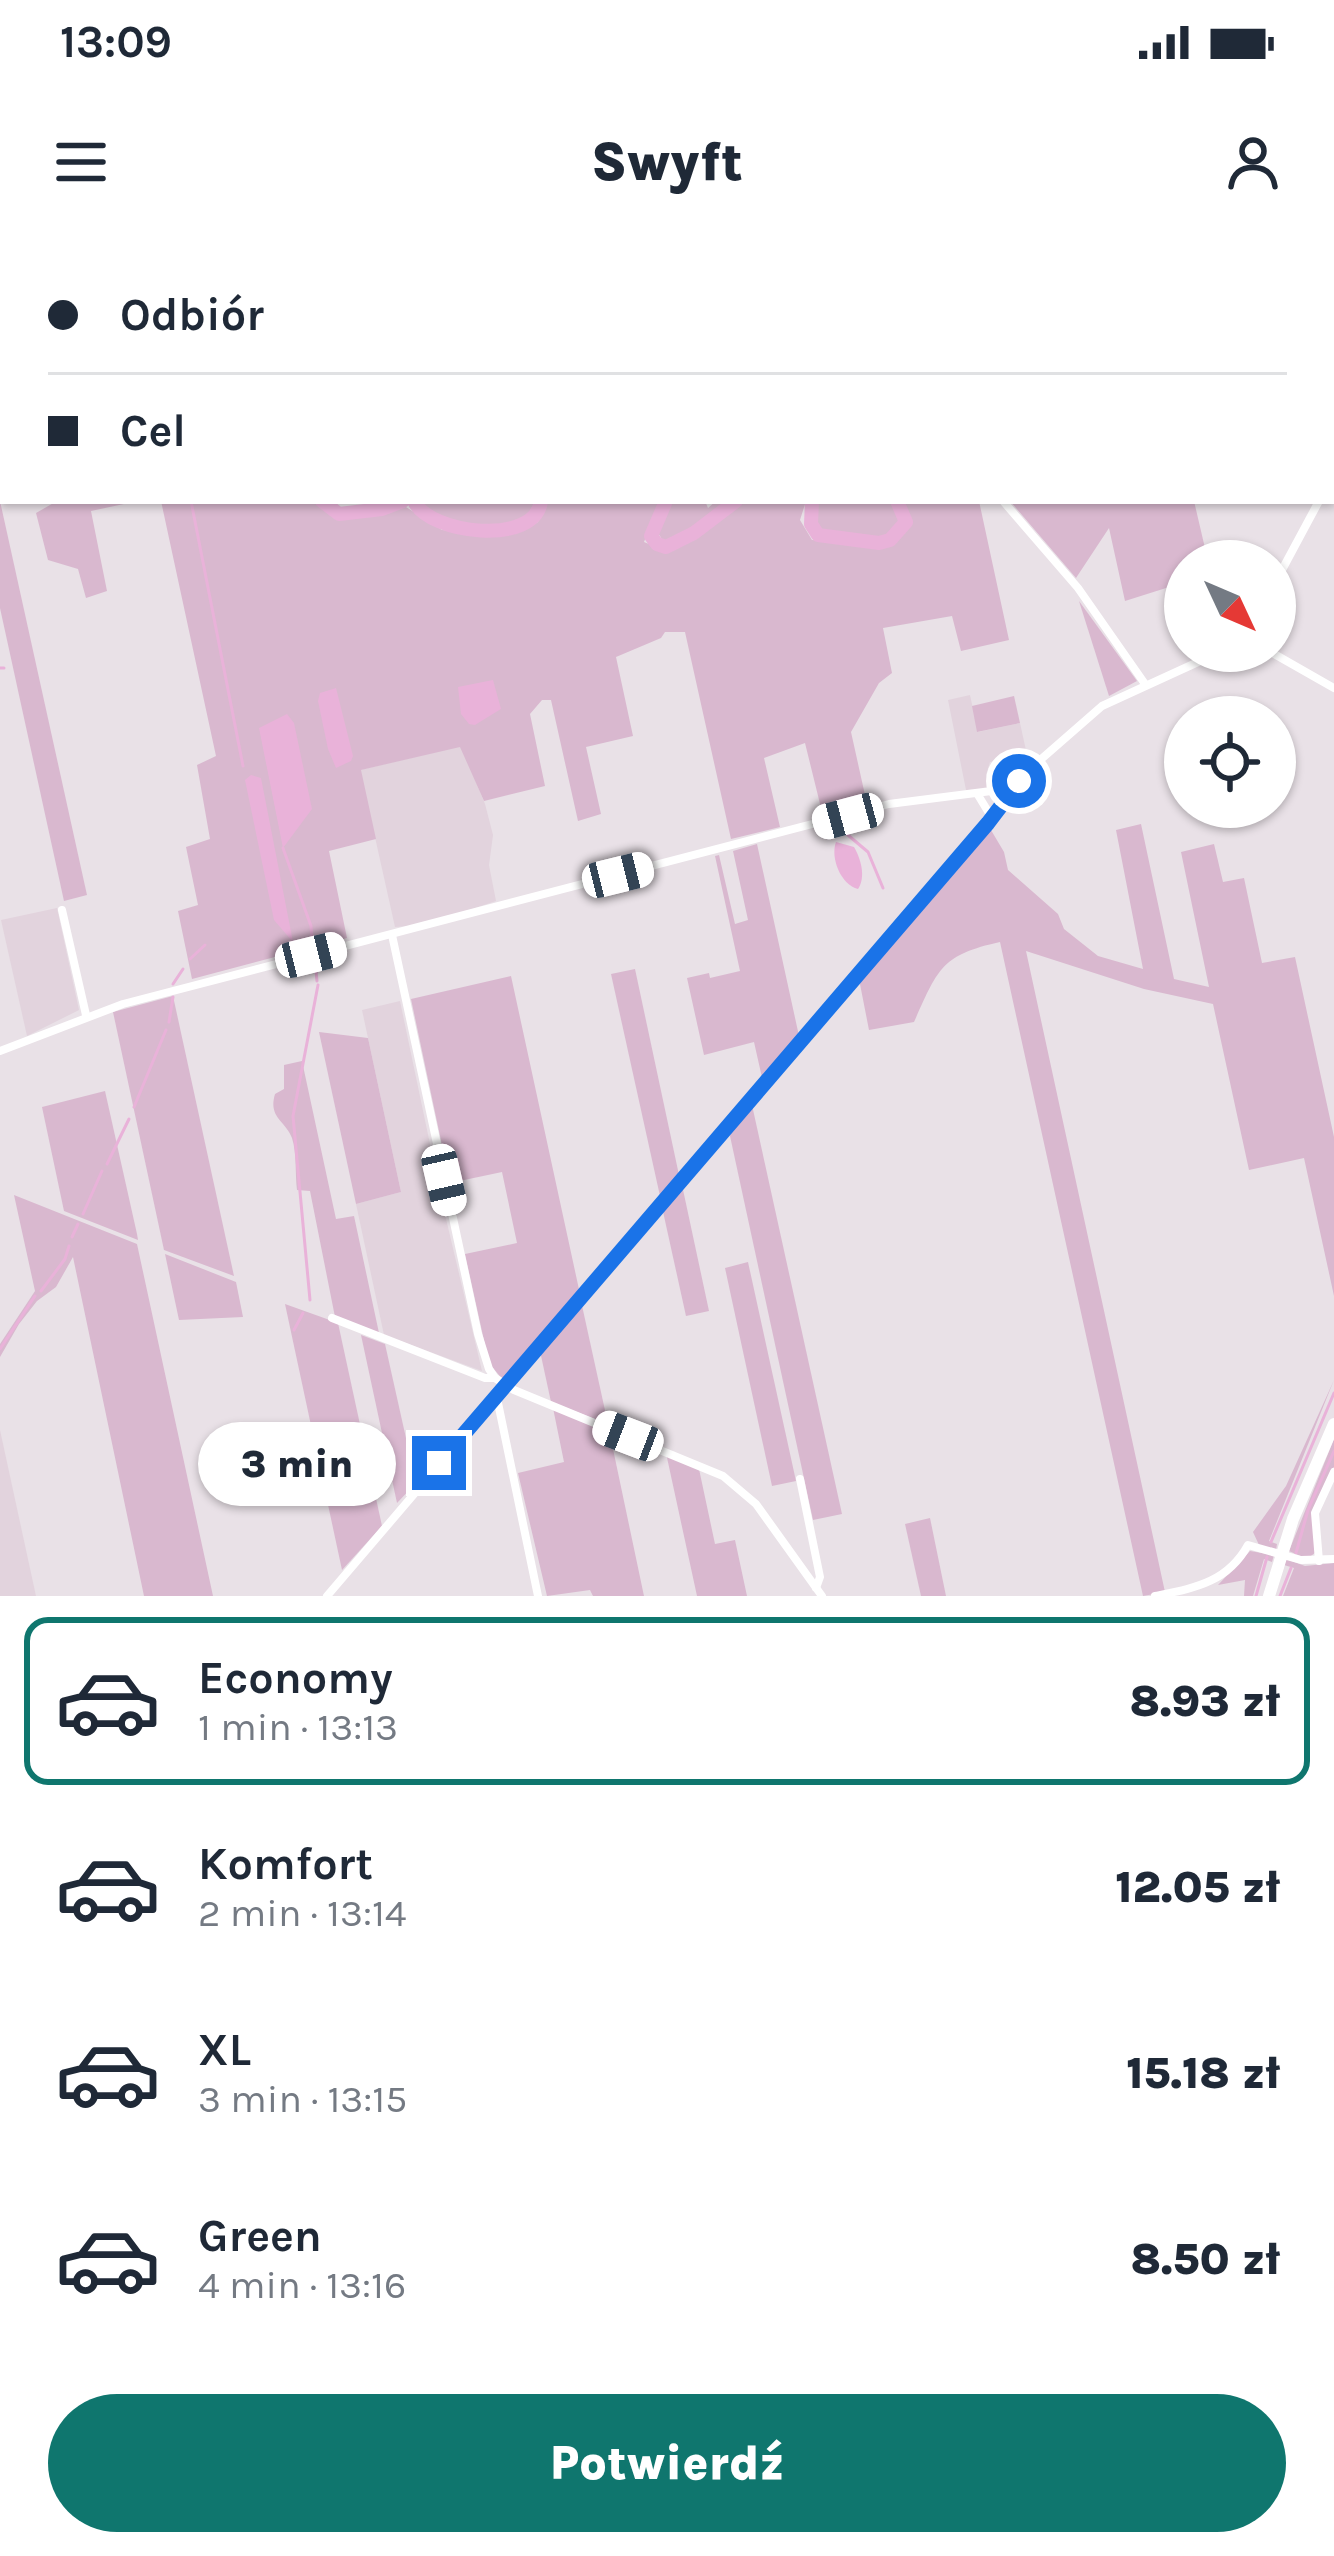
<!DOCTYPE html>
<html lang="pl">
<head>
<meta charset="utf-8">
<style>
	:root { --surface:#fff; --page:#f2f2f3; --text:#1f2937; --muted:#747a83; --line:#e0e1e3; --accent:#0f766e }
	body { margin:0; font-family:Karla,sans-serif; background:var(--page); color:var(--text); height:100vh; display:flex; flex-direction:column; font-size:45px; white-space:nowrap }
	* { box-sizing:border-box; margin:0 }
	p { font-size:39px; color:var(--muted) }
	.icon { flex:none; width:66px; height:66px; fill:none; stroke:currentColor; stroke-width:2; stroke-linecap:round; stroke-linejoin:round }
	.map { position:relative; height:1356px; overflow:hidden }
	.drawer { display:flex; flex-direction:column; background:var(--surface); flex:1 }
	.drawer>* { flex:none }
	.banner { position:absolute; left:0px; top:0px; width:1335px; height:264px; box-shadow:0 3px 9px #0004; display:grid; align-content:center; height:264px; padding:0 48px; background:var(--surface) }
	.needle { width:78px; rotate:134deg }
	.buttons { position:absolute; left:1164px; top:300px; display:grid; gap:24px }
	.buttons a { display:grid; place-items:center; width:132px; height:132px; border-radius:50%; background:var(--surface); box-shadow:0 3px 9px #0004; font-size:60px }
	.end { position:absolute; width:54px; height:54px; margin:-27px; border:15px solid #1a73e8; background:#fff; box-shadow:0 0 0 6px #fff }
	.from { border-radius:50% }
	.bubble { position:absolute; height:84px; border-radius:42px; background:var(--surface); box-shadow:0 3px 9px #0004; font-size:39px; font-weight:800; line-height:84px; text-align:center }
	.car { position:absolute; width:36px; height:72px; margin:-36px -18px; border-radius:15px; box-shadow:0 0 9px 3px #0007; background:linear-gradient(#fff 24%,#345 0 40%,#fff 0 76%,#345 0 86%,#fff 0) }
	.banner b { display:flex; align-items:center; gap:42px; height:114px; font-size:45px }
	.banner b+b { border-top:3px solid var(--line) }
	.banner i { width:30px; height:30px; background:var(--text) }
	ul { padding:21px 0 0; list-style:none }
	li { display:flex; align-items:center; gap:36px; height:168px; margin:0 24px 18px; padding:0 24px; border:6px solid transparent; border-radius:24px }
	li div { flex:1 }
	li b { display:block; font-size:45px }
	li em { font-style:normal; font-weight:800 }
	li.selected { border-color:var(--accent) }
	li>.icon { width:108px; height:108px; stroke-width:1.5 }
	.primary-button { display:flex; gap:24px; margin-top:auto; padding:24px 48px }
	.primary-button a { flex:1; height:138px; border-radius:72px; background:var(--accent); color:#fff; font-size:48px; font-weight:800; line-height:138px; text-align:center }
	.status { display:flex; justify-content:space-between; align-items:center; height:84px; padding:0 60px; background:var(--surface); direction:ltr }
	.status svg { height:33px; fill:currentColor }
	header { display:flex; justify-content:space-between; align-items:center; height:156px; padding:0 48px; background:var(--surface); font-size:54px; font-weight:800 }
	.map>svg:first-child { display:block }
	.built { fill:#e2d3dd }
	.green { fill:#d9b8cf }
	.water { fill:#e9b2d9 }
	.lines { fill:none; stroke-linecap:round; stroke-linejoin:round }
	.stream { stroke:#e9b2d9; stroke-width:3 }
	.river { stroke:#e9b2d9; stroke-width:14 }
	.street { stroke:#fff; stroke-width:8 }
	.primary { stroke:#fff; stroke-width:12 }
	.route { stroke:#1a73e8; stroke-width:15 }
</style>
</head>
<body>
<div class="status"><b>13:09</b><svg viewBox="0 0 49 12"><path d="M0 12V9h3v3zM5 12V6h3v6zM10 12V3h3v9zM15 12V0h3v12zM26 1h20v11H26zM47 4h2v5h-2z"/></svg></div>
<header><svg class="icon" aria-label="menu" viewBox="0 0 24 24"><path d="M4 6h16M4 12h16M4 18h16"/></svg>Swyft<svg class="icon" aria-label="person" viewBox="0 0 24 24"><circle cx="12" cy="8" r="4"/><path d="M4 21q1-7 8-7t8 7"/></svg></header>
<div class="map">
<svg width="1334" height="1356" viewBox="0 0 1334 1356">
	<rect width="100%" height="100%" fill="#e9e1e7"/>
	<g class="built">
		<polygon points="970,455 978,492 1020,483 1029,524 1020,533 1012,519 990,522 986,535 989,549 966,550 948,460"/>
		<polygon points="461,506 485,564 493,595 489,625 496,661 424,685 395,687 360,530"/>
		<polygon points="57,668 79,770 27,796 1,680"/>
		<polygon points="400,761 443,966 482,1131 384,1095 356,964 401,952 362,770"/>
		<polygon points="0,1190 36,1356 0,1356"/>
	</g>
	<g class="green">
		<polygon points="0,261 87,655 64,661 0,368"/>
		<polygon points="57,261 138,261 91,271 107,351 86,358 78,329 48,320 36,273"/>
		<path d="M161,261H316L341,279L406,267L442,290L489,294L530,287L538,282L546,261H660L644,302L669,312L741,261H806L800,280L812,300C826,301 841,299 855,301C882,305 889,311 910,287L909,274L901,261H979L1009,400L961,411L952,376L883,388L892,433L879,443L851,492L867,564L823,576L805,503L764,518L780,587L731,599L685,392H665L661,398L616,417L633,496L586,507L601,574L578,581L551,460H542L530,474L545,546L484,561L460,507L361,530L376,599L329,611L347,698L192,739L178,671L198,665L186,607L210,599L197,525L216,516Z"/>
		<path d="M420,261H536L525,279C501,292 446,284 422,271Z"/>
		<polygon points="670,261 705,261 708,268 716,261 729,261 688,292 664,302 658,293"/>
		<path d="M816,261H891L900,276L898,285L882,298C861,294 835,297 818,287Z"/>
		<polygon points="1010,261 1194,261 1208,321 1185,321 1185,342 1125,361 1109,288 1076,338"/>
		<polygon points="1079,361 1137,441 1109,456"/>
		<polygon points="1014,456 1020,483 977,492 972,466"/>
		<path d="M1141,584L1174,739L1209,747L1181,612L1214,604L1223,642L1244,638L1262,723L1295,717L1334,897V1056L1304,918L1249,930L1213,764L1144,749L1026,711L1165,1352L1143,1356L1000,702C941,715 938,729 914,782L869,790L859,739L988,585L1004,612L1008,630L1058,674L1064,689L1098,716L1143,729L1116,590Z"/>
		<polygon points="757,604 799,796 763,842 754,802 704,815 687,738 709,733 710,738 740,731 715,616 719,615 735,684 748,680 733,611"/>
		<polygon points="635,729 679,935 660,956 611,734"/>
		<polygon points="511,736 580,1054 515,1132 503,1140 489,1123 465,1014 517,1003 502,932 450,943 411,759"/>
		<polygon points="173,756 234,1036 164,1010 113,772"/>
		<polygon points="319,792 368,798 401,952 356,964"/>
		<path d="M302,821L336,979L354,976L379,1093L335,1077L310,951L297,950C295,934 297,913 292,898C285,880 268,878 275,854L284,849V825Z"/>
		<polygon points="105,851 137,994 138,1000 64,971 42,867"/>
		<polygon points="752,865 842,1274 813,1280 730,896 732,887"/>
		<polygon points="682,945 709,1071 686,1076 662,967"/>
		<polygon points="14,955 137,1004 213,1356 144,1356 73,1017 56,1047 37,1061 19,1084 0,1117 0,1104 35,1051"/>
		<polygon points="165,1014 236,1042 243,1077 179,1080"/>
		<polygon points="748,1022 796,1241 772,1246 725,1028"/>
		<polygon points="581,1061 608,1184 551,1162 540,1111"/>
		<polygon points="285,1064 338,1083 382,1286 342,1330"/>
		<polygon points="361,1095 385,1104 416,1243 397,1263"/>
		<polygon points="1334,1140 1269,1301 1277,1304 1276,1310 1259,1305 1253,1292 1286,1246"/>
		<polygon points="553,1168 609,1190 644,1356 593,1356 590,1350 547,1356 518,1233 564,1222"/>
		<polygon points="1334,1199 1334,1227 1316,1264 1316,1312 1307,1319 1289,1311"/>
		<polygon points="666,1213 699,1229 715,1304 735,1300 747,1356 697,1356"/>
		<polygon points="930,1278 946,1356 921,1356 905,1284"/>
		<polygon points="1250,1311 1274,1315 1272,1322 1264,1319 1253,1356 1244,1356 1245,1340 1218,1345"/>
		<polygon points="1286,1319 1305,1326 1334,1323 1334,1356 1283,1356 1294,1328 1284,1325"/>
	</g>
	<g class="water">
		<polygon points="493,440 501,469 475,485 469,484 461,474 458,447"/>
		<polygon points="336,448 353,516 351,521 336,528 328,509 318,461 320,453"/>
		<polygon points="287,474 294,483 312,569 283,608 259,488"/>
		<polygon points="251,535 261,538 293,702 274,680 245,540"/>
		<path d="M836,602L854,607C861,619 866,637 858,649C841,645 830,618 836,602Z"/>
	</g>
	<g class="lines">
		<g class="stream">
			<polyline points="128,0 139,3"/>
			<polyline points="535,0 538,3"/>
			<polyline points="796,0 797,3"/>
			<polyline points="1214,0 1215,3"/>
			<polyline points="84,3 86,0"/>
			<polyline points="295,3 296,0"/>
			<polyline points="403,3 409,0"/>
			<polyline points="840,3 844,0"/>
			<polyline points="191,261 243,526"/>
			<polyline points="0,428 4,428"/>
			<polyline points="836,585 868,612 883,648"/>
			<polyline points="283,608 311,686 313,709"/>
			<polyline points="190,719 205,705"/>
			<polyline points="315,721 317,741"/>
			<polyline points="173,744 183,729"/>
			<polyline points="169,782 173,757"/>
			<polyline points="134,867 166,790"/>
			<polyline points="107,924 129,879"/>
			<polyline points="83,974 102,931"/>
			<polyline points="72,997 78,984"/>
			<polyline points="41,1051 65,1019 69,1006"/>
			<polyline points="310,1060 293,876 318,745"/>
			<polyline points="294,1090 303,1073"/>
			<polyline points="0,1109 35,1056"/>
			<polyline points="1271,1302 1334,1153"/>
			<polyline points="1296,1313 1308,1270 1334,1211"/>
			<polyline points="1256,1356 1267,1317"/>
			<polyline points="1280,1356 1291,1328"/>
		</g>
		<g class="river">
			<polyline points="1125,0 1127,3"/>
			<polyline points="1090,3 1094,0"/>
			<polyline points="1165,3 1168,0"/>
			<polyline points="3,23 3,41"/>
			<polyline points="0,76 3,76"/>
			<polyline points="322,261 339,274 382,269 403,261"/>
			<path d="M414,261C429,294 535,307 541,261"/>
			<polyline points="666,261 651,296 657,304 666,307 694,293 736,261"/>
			<polyline points="812,261 811,284 818,295 879,303 890,300 906,282 897,261"/>
		</g>
		<g class="street">
			<polyline points="790,0 791,3"/>
			<polyline points="1332,246 1334,244"/>
			<polyline points="1003,261 1078,348 1145,444"/>
			<polyline points="1275,343 1319,261"/>
			<polyline points="1269,411 1334,448"/>
			<polyline points="978,555 992,578"/>
			<polyline points="62,670 86,775"/>
			<polyline points="392,695 478,1094 489,1129 495,1138 514,1150 723,1236 756,1264 822,1356"/>
			<polyline points="0,811 123,764 889,564 1007,549 1102,466 1222,411"/>
			<polyline points="332,1078 485,1138 495,1138"/>
			<polyline points="497,1158 538,1356"/>
			<polyline points="800,1239 820,1337 816,1348"/>
			<polyline points="1319,1321 1315,1273 1334,1232"/>
			<polyline points="327,1356 988,582 1003,562 1007,549"/>
			<path d="M1155,1356C1194,1348 1227,1343 1248,1305L1301,1320L1334,1319"/>
		</g>
		<polyline class="primary" points="1269,1356 1293,1279 1334,1184"/>
	</g>
	<g class="lines">
		<polyline class="route" points="439,1223 988,583 1004,562 1007,549 1019,541"/>
	</g>
</svg>
<div class="buttons">
<a><svg class="needle" viewBox="-14 -14 28 28"><path d="M0-13l5 13h-10z" fill="#e53935"/><path d="M0 13l5-13h-10z" fill="#747a83"/></svg></a>
<a><svg class="icon" aria-label="locate" viewBox="0 0 24 24"><circle cx="12" cy="12" r="6"/><path d="M12 2v4M12 18v4M2 12h4M18 12h4"/></svg></a>
</div>
<i class="end from" style="left:1019px;top:541px"></i>
<i class="end" style="left:439px;top:1223px"></i>
<div class="bubble" style="left:198px;top:1182px;width:198px">3 min</div>
<i class="car" style="left:848px;top:576px;rotate:255deg"></i>
<i class="car" style="left:618px;top:635px;rotate:76deg"></i>
<i class="car" style="left:311px;top:715px;rotate:76deg"></i>
<i class="car" style="left:444px;top:940px;rotate:167deg"></i>
<i class="car" style="left:628px;top:1196px;rotate:291deg"></i>
<div class="banner">
<b><i class="from"></i>Odbiór</b>
<b><i></i>Cel</b>
</div>
</div>
<section class="drawer">
<ul>
<li class="selected"><svg class="icon" aria-label="car" viewBox="0 0 24 24"><path d="M5 17H2v-5l4-1 3-4h7l3 4 3 1v5h-3M9 17h6M6 11h13"/><circle cx="7" cy="17" r="2"/><circle cx="17" cy="17" r="2"/></svg><div><b>Economy</b><p>1 min · 13:13</p></div><em>8.93 zł</em></li>
<li><svg class="icon" aria-label="car" viewBox="0 0 24 24"><path d="M5 17H2v-5l4-1 3-4h7l3 4 3 1v5h-3M9 17h6M6 11h13"/><circle cx="7" cy="17" r="2"/><circle cx="17" cy="17" r="2"/></svg><div><b>Komfort</b><p>2 min · 13:14</p></div><em>12.05 zł</em></li>
<li><svg class="icon" aria-label="car" viewBox="0 0 24 24"><path d="M5 17H2v-5l4-1 3-4h7l3 4 3 1v5h-3M9 17h6M6 11h13"/><circle cx="7" cy="17" r="2"/><circle cx="17" cy="17" r="2"/></svg><div><b>XL</b><p>3 min · 13:15</p></div><em>15.18 zł</em></li>
<li><svg class="icon" aria-label="car" viewBox="0 0 24 24"><path d="M5 17H2v-5l4-1 3-4h7l3 4 3 1v5h-3M9 17h6M6 11h13"/><circle cx="7" cy="17" r="2"/><circle cx="17" cy="17" r="2"/></svg><div><b>Green</b><p>4 min · 13:16</p></div><em>8.50 zł</em></li>
</ul>
<div class="primary-button"><a>Potwierdź</a></div>
</section>
</body>
</html>
